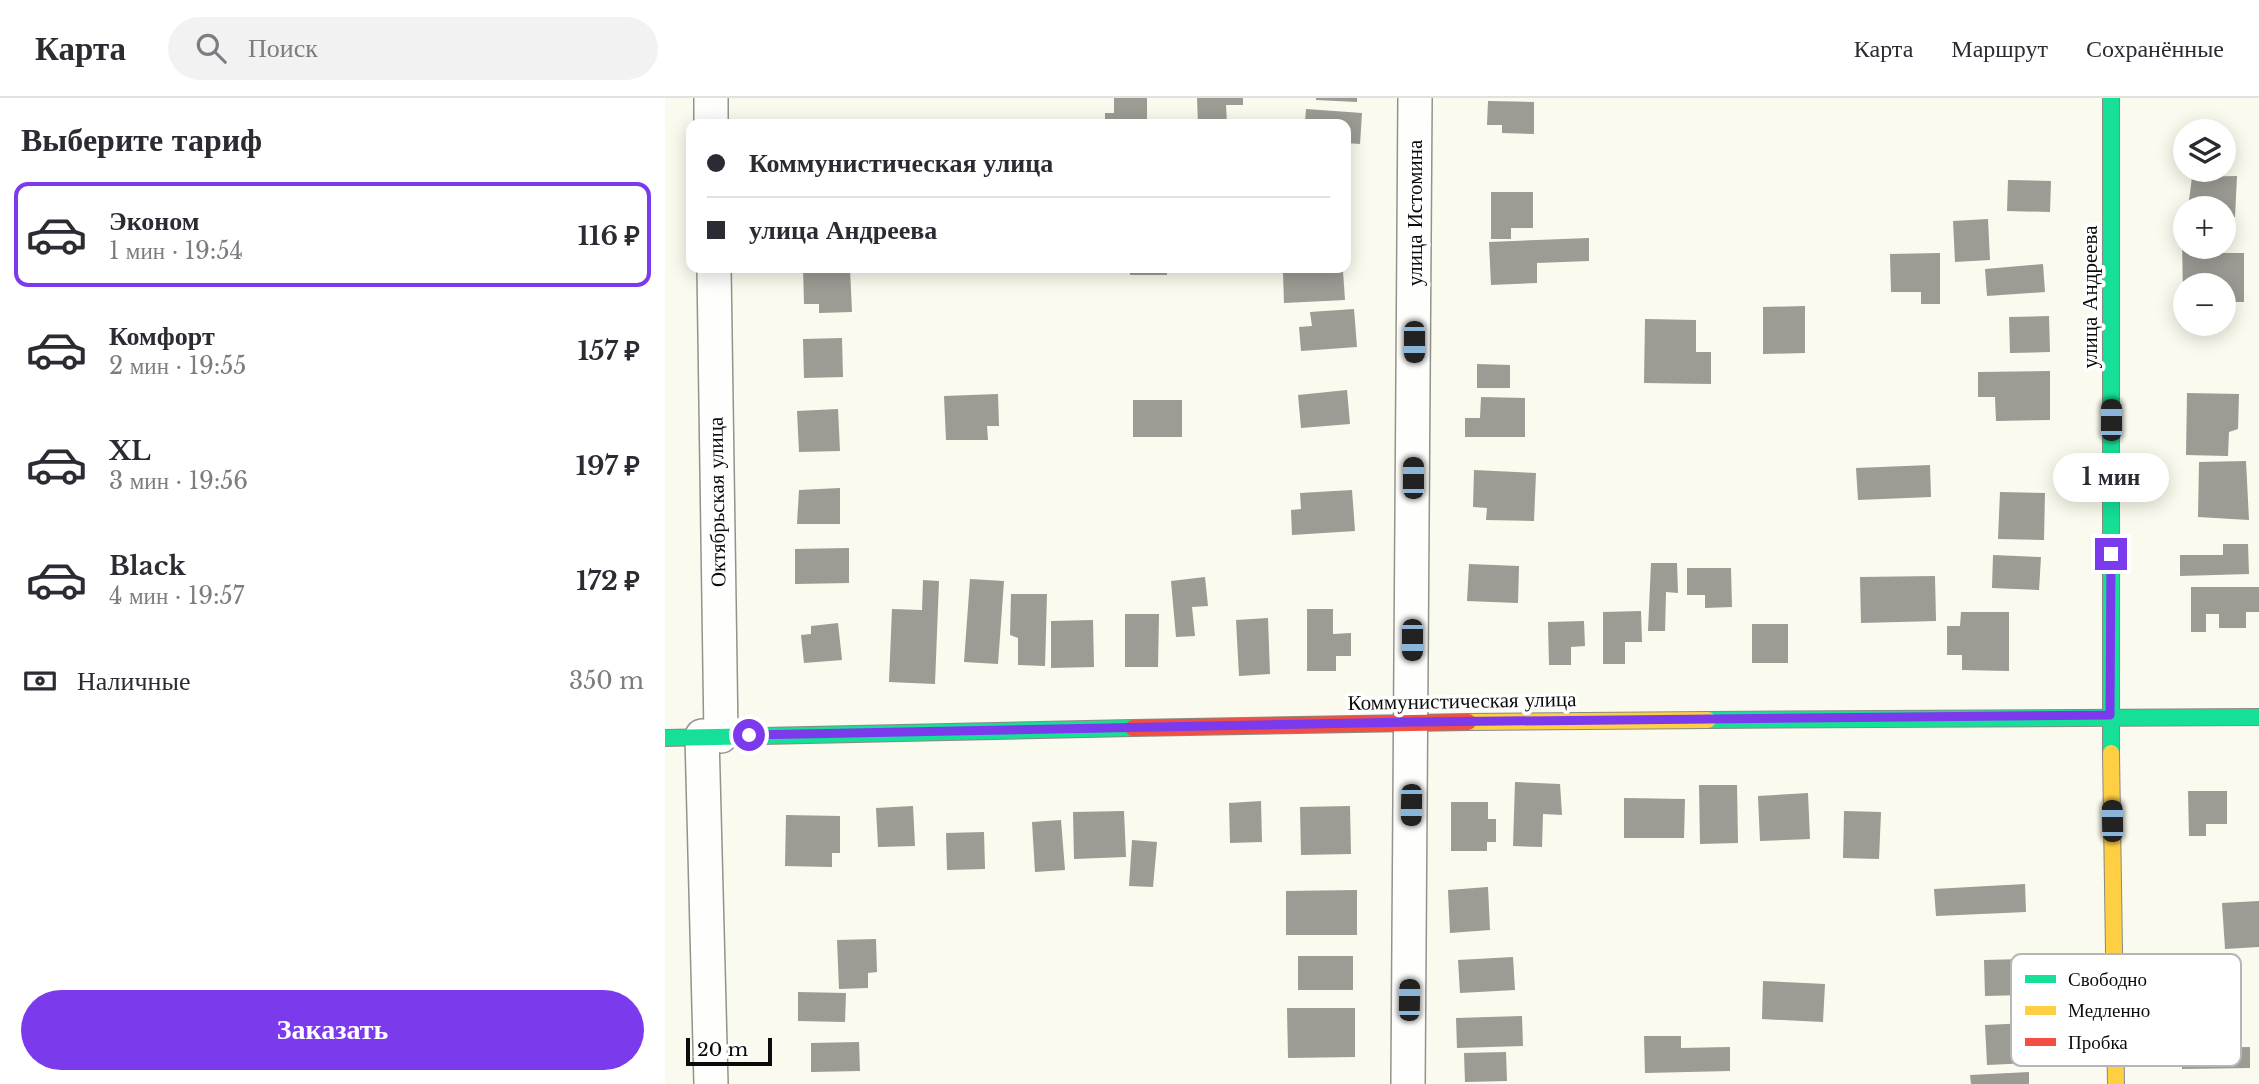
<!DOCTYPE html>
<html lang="ru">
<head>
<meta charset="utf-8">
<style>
	:root { --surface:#fff; --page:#f2f2f3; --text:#2b2b33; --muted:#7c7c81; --line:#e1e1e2; --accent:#7c3aed }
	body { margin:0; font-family:"Libre Baskerville",serif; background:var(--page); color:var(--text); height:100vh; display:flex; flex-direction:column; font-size:26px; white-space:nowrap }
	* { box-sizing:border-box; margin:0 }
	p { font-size:23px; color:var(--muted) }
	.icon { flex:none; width:38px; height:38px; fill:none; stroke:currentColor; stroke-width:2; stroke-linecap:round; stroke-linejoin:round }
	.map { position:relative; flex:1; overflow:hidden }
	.sheet { display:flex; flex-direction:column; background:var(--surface); width:665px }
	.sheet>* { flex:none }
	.top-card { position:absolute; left:21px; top:21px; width:665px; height:154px; border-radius:14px; box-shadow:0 4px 18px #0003; display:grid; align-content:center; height:154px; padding:0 21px; background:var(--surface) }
	.buttons { position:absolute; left:1508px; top:21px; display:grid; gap:14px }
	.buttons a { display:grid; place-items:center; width:63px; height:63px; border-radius:50%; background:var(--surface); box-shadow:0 4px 18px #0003; font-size:35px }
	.scale { position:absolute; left:21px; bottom:18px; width:86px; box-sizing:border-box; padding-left:7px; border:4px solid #0b0b0b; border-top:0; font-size:19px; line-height:24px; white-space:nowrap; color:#0b0b0b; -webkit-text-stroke:5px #fff; paint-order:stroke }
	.end { position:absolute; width:32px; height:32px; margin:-16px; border:9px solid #7c3aed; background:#fff; box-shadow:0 0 0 4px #fff }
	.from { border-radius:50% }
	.bubble { position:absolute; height:49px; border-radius:24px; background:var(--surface); box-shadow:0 4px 18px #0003; font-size:23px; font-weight:700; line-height:49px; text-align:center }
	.car { position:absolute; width:21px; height:42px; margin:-21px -10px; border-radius:9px; box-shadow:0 0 5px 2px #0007; background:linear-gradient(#222 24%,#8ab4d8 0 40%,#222 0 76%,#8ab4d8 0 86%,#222 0) }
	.top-card b { display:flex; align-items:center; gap:24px; height:66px; font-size:26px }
	.top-card b+b { border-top:2px solid var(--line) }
	.top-card i { width:18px; height:18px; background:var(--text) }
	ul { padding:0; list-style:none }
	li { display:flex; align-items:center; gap:21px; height:105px; margin:0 14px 10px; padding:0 7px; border:4px solid transparent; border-radius:14px }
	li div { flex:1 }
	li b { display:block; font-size:26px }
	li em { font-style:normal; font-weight:700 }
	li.on { border-color:var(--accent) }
	li>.icon { width:63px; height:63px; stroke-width:1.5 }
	h2 { padding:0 21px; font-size:32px; line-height:84px }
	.pay { display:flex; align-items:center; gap:18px; height:77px; padding:0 21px; font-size:26px }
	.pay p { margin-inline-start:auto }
	.action { display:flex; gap:14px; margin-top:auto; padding:14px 21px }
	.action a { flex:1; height:80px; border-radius:42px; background:var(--accent); color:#fff; font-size:28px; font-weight:700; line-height:80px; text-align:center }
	header { display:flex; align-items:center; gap:42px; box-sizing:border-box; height:98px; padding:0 35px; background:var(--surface); border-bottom:2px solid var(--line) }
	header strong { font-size:33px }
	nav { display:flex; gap:38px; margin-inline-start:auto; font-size:24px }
	.search { width:490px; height:63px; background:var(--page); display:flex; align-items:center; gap:18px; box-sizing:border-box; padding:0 24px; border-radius:38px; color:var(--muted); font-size:26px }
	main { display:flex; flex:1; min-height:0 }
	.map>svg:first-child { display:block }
	.building { fill:#9c9b94 }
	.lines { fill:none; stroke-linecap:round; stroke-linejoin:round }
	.street-casing { stroke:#93938d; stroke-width:36 }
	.fast-casing { stroke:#898984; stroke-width:18 }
	.slow-casing { stroke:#898984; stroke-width:18 }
	.jam-casing { stroke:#898984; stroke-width:18 }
	.street { stroke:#fefefc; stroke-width:33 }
	.fast { stroke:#16e098; stroke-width:16 }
	.slow { stroke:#ffcf43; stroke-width:16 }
	.jam { stroke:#f24e42; stroke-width:16 }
	.route { stroke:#7c3aed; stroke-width:9 }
	.labels { text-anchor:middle; stroke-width:7; stroke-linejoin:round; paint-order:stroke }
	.street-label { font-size:21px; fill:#0b0b0b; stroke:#fff }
	.key { fill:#fff; stroke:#b6b6b6; stroke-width:2 }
	.key-label { font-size:19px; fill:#0b0b0b }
</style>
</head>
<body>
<header>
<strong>Карта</strong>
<div class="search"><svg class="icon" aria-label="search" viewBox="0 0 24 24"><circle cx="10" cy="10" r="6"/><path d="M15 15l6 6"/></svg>Поиск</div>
<nav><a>Карта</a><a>Маршрут</a><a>Сохранённые</a></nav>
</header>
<main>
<section class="sheet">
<h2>Выберите тариф</h2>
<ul>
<li class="on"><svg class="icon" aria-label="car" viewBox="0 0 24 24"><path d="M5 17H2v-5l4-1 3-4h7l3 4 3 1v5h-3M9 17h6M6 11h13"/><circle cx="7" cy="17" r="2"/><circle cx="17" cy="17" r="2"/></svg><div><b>Эконом</b><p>1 мин · 19:54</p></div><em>116 ₽</em></li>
<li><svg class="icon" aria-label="car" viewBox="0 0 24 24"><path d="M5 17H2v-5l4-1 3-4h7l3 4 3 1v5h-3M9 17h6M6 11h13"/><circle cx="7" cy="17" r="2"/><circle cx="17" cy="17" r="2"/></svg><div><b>Комфорт</b><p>2 мин · 19:55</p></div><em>157 ₽</em></li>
<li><svg class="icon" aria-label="car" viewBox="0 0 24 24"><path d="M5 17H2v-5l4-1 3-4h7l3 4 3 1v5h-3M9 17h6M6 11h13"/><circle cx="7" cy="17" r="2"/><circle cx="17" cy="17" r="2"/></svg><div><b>XL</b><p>3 мин · 19:56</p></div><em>197 ₽</em></li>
<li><svg class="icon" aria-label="car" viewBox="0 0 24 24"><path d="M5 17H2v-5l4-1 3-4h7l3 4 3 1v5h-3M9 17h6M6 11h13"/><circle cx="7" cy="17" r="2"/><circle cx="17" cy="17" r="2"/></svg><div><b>Black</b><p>4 мин · 19:57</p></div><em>172 ₽</em></li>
</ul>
<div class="pay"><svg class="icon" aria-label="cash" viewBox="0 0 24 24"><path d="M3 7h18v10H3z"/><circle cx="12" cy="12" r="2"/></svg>Наличные<p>350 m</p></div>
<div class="action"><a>Заказать</a></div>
</section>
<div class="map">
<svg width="1594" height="986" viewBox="0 0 1594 986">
	<rect width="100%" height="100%" fill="#fafaee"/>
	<g class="building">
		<polygon points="449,0 482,0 482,26 440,26 440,15 449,15"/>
		<polygon points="532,0 578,0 578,7 561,7 562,26 533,26"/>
		<polygon points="651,0 692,0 692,4 651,2"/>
		<polygon points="823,3 869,4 869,36 837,35 837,27 822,27"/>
		<polygon points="641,11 697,15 695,46 681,45 681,26 617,26 617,23 640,24"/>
		<polygon points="1572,78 1570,119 1559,120 1559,110 1523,110 1527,79"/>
		<polygon points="1343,82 1386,83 1385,114 1342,113"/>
		<polygon points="681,84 684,84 685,116 681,116"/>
		<polygon points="826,94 868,94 868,130 846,130 846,141 826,141"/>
		<polygon points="1323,121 1325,162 1290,164 1288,123"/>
		<polygon points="1517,139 1521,139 1521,149 1558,149 1558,155 1579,155 1579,204 1559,204 1559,187 1521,187 1521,204 1518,204"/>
		<polygon points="924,140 924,163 872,165 872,185 826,187 824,144"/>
		<polygon points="1275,155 1275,206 1256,206 1256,194 1226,194 1225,156"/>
		<polygon points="1378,166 1380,194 1322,198 1320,171"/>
		<polygon points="138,170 185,170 187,214 154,215 154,206 139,206"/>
		<rect x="465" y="170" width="37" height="7"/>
		<polygon points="678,173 680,202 619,205 618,175"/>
		<polygon points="1140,208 1140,255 1098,256 1098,209"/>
		<polygon points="689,211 692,249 636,253 634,229 647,228 645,214"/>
		<polygon points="1384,218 1385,254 1345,255 1344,219"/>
		<polygon points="980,221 1031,222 1031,254 1046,254 1046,286 979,285"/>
		<polygon points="177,240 178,279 139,280 138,241"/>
		<polygon points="812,266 845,267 845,290 812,290"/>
		<polygon points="1385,273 1385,322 1331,323 1330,299 1313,299 1313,274"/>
		<polygon points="682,292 685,326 636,330 633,297"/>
		<polygon points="1522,295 1574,296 1573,331 1564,334 1563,358 1521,357"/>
		<polygon points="333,296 334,328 322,328 323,342 281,342 279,298"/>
		<polygon points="816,299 860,300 860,339 800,339 800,320 815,320"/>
		<rect x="468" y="302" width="49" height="37"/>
		<polygon points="173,311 175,353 134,354 132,313"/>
		<polygon points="1581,363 1584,422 1533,419 1534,364"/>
		<polygon points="1265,367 1266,399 1193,402 1191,370"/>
		<polygon points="809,372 871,375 869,423 821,422 822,410 808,409"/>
		<polygon points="175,390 175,426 132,426 134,392"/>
		<polygon points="687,392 690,433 627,437 626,412 636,411 635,395"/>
		<polygon points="1335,394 1380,395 1379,442 1333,441"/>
		<polygon points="1558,446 1583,446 1584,476 1515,478 1515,457 1558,457"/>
		<polygon points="184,450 184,485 130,486 130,451"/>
		<polygon points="1328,457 1376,459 1374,492 1327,490"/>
		<polygon points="986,465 1012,465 1013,495 1001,494 1000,533 983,533"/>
		<polygon points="804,466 854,468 853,505 802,503"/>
		<polygon points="1022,470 1066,470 1067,509 1040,510 1040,497 1022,497"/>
		<polygon points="1270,478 1271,523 1196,525 1195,479"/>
		<polygon points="540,479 543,508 527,509 530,538 511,539 506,483"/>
		<polygon points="305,481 339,483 333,566 299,564"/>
		<polygon points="258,482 274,483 270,586 224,584 227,511 257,512"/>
		<polygon points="1526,489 1594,489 1594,514 1581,514 1581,530 1554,530 1554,516 1541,516 1541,534 1526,534"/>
		<polygon points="346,496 382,496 380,568 353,567 353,540 345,537"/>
		<polygon points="642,511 668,511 668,536 686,535 686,558 671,558 671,573 642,573"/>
		<polygon points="976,513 977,544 960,544 960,566 938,566 938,514"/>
		<polygon points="1296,514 1344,514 1344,573 1297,572 1297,557 1282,557 1282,528 1295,528"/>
		<polygon points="460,516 494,516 493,569 460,569"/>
		<polygon points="603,520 605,576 574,578 571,522"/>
		<polygon points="428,522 429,569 386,570 386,523"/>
		<polygon points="919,523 920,548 906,549 906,567 884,567 883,524"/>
		<polygon points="173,525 177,562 139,565 136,537 146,536 146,528"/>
		<rect x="1087" y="526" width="36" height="39"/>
		<polygon points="850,684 895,686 897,717 878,716 877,749 848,748"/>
		<polygon points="1034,687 1072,687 1073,745 1035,746"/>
		<polygon points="1523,693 1562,693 1562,726 1541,726 1541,738 1524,738"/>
		<polygon points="1143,695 1145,741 1095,743 1093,698"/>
		<polygon points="959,700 1020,701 1019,740 959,740"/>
		<polygon points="596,703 597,744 565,745 564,705"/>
		<polygon points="786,704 823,704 823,721 831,721 831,744 822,744 822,753 786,753"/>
		<polygon points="248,708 250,748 213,749 211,710"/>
		<polygon points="685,708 686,756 636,757 635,709"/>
		<polygon points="459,713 461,759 409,761 408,714"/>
		<polygon points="1179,713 1216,714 1214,761 1178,760"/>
		<polygon points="121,717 175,718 175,755 167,755 167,769 120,768"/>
		<polygon points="396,722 400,772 370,774 367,724"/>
		<polygon points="319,734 320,771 282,772 281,735"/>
		<polygon points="467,742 492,744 488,789 464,788"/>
		<polygon points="1360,786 1361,814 1271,818 1269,791"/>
		<polygon points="823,789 825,832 785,835 783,792"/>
		<polygon points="692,792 692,837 621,837 621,793"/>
		<polygon points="1594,803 1594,849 1560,851 1557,805"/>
		<polygon points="211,841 212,874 203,875 203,890 174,891 172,842"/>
		<rect x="633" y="858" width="55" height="34"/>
		<polygon points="848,859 850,892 795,895 793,862"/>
		<polygon points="1359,861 1360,897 1320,898 1319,862"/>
		<polygon points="1098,883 1160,886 1158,924 1097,921"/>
		<polygon points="133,894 181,895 180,924 133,923"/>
		<polygon points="622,910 690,910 690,959 623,960"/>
		<polygon points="857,918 858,948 792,950 791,920"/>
		<polygon points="1363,925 1365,965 1322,967 1320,927"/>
		<polygon points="979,938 1016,938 1016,950 1065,949 1065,973 980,975"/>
		<polygon points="194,944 195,973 146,974 146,945"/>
		<polygon points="1585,949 1585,970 1517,971 1517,950"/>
		<polygon points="841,954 842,983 800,984 799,955"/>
		<polygon points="1364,974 1364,986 1306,986 1305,977"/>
	</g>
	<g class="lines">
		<defs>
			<g id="street">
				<polyline points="46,0 46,26"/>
				<polyline points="49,170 56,638"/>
				<polyline points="37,638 46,986"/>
				<polyline points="743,986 750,0"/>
			</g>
			<g id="fast">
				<polyline points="1043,622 1594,619"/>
				<polyline points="0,640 468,630"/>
				<polyline points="1446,655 1446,0"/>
			</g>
			<g id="slow">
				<polyline points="803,624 1043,622"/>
				<polyline points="1446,655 1451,986"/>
			</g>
			<polyline id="jam" points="468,630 803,624"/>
		</defs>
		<use href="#street" class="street-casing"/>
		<use href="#fast" class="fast-casing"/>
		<use href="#slow" class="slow-casing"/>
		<use href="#jam" class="jam-casing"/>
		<use href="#street" class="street"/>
		<use href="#fast" class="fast"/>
		<use href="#slow" class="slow"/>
		<use href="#jam" class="jam"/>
	</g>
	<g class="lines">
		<polyline class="route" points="84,637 747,624 1445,617 1446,456"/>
	</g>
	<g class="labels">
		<g class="street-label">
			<text transform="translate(750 115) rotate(-90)" y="7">улица Истомина</text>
			<text transform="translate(1425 199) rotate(-90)" y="7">улица Андреева</text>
			<text transform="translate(52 404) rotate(-91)" y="7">Октябрьская улица</text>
			<text transform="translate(797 603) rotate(-1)" y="7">Коммунистическая улица</text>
		</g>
	</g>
	<rect x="1346" y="856" width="230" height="112" rx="10" class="key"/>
	<rect x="1360" y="877" width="31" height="8" fill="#16e098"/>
	<rect x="1360" y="908" width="31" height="9" fill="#ffcf43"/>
	<rect x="1360" y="940" width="31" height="8" fill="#f24e42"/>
	<g class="key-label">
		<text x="1403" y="888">Свободно</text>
		<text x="1403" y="919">Медленно</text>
		<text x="1403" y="951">Пробка</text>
	</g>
</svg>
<div class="buttons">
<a><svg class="icon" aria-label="layers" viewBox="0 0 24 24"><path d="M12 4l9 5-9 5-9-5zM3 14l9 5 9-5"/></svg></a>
<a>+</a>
<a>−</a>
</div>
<div class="scale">20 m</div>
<i class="end from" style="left:84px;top:637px"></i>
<i class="end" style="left:1446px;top:456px"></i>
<div class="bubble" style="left:1388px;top:355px;width:116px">1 мин</div>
<i class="car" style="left:749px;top:244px;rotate:180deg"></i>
<i class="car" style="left:1446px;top:322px;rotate:0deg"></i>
<i class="car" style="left:748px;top:380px;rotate:0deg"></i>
<i class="car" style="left:747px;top:542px;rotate:180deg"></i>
<i class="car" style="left:746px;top:707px;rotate:181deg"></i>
<i class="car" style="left:1447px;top:723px;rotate:359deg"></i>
<i class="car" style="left:744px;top:902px;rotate:1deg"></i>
<div class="top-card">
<b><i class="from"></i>Коммунистическая улица</b>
<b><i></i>улица Андреева</b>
</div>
</div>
</main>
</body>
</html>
